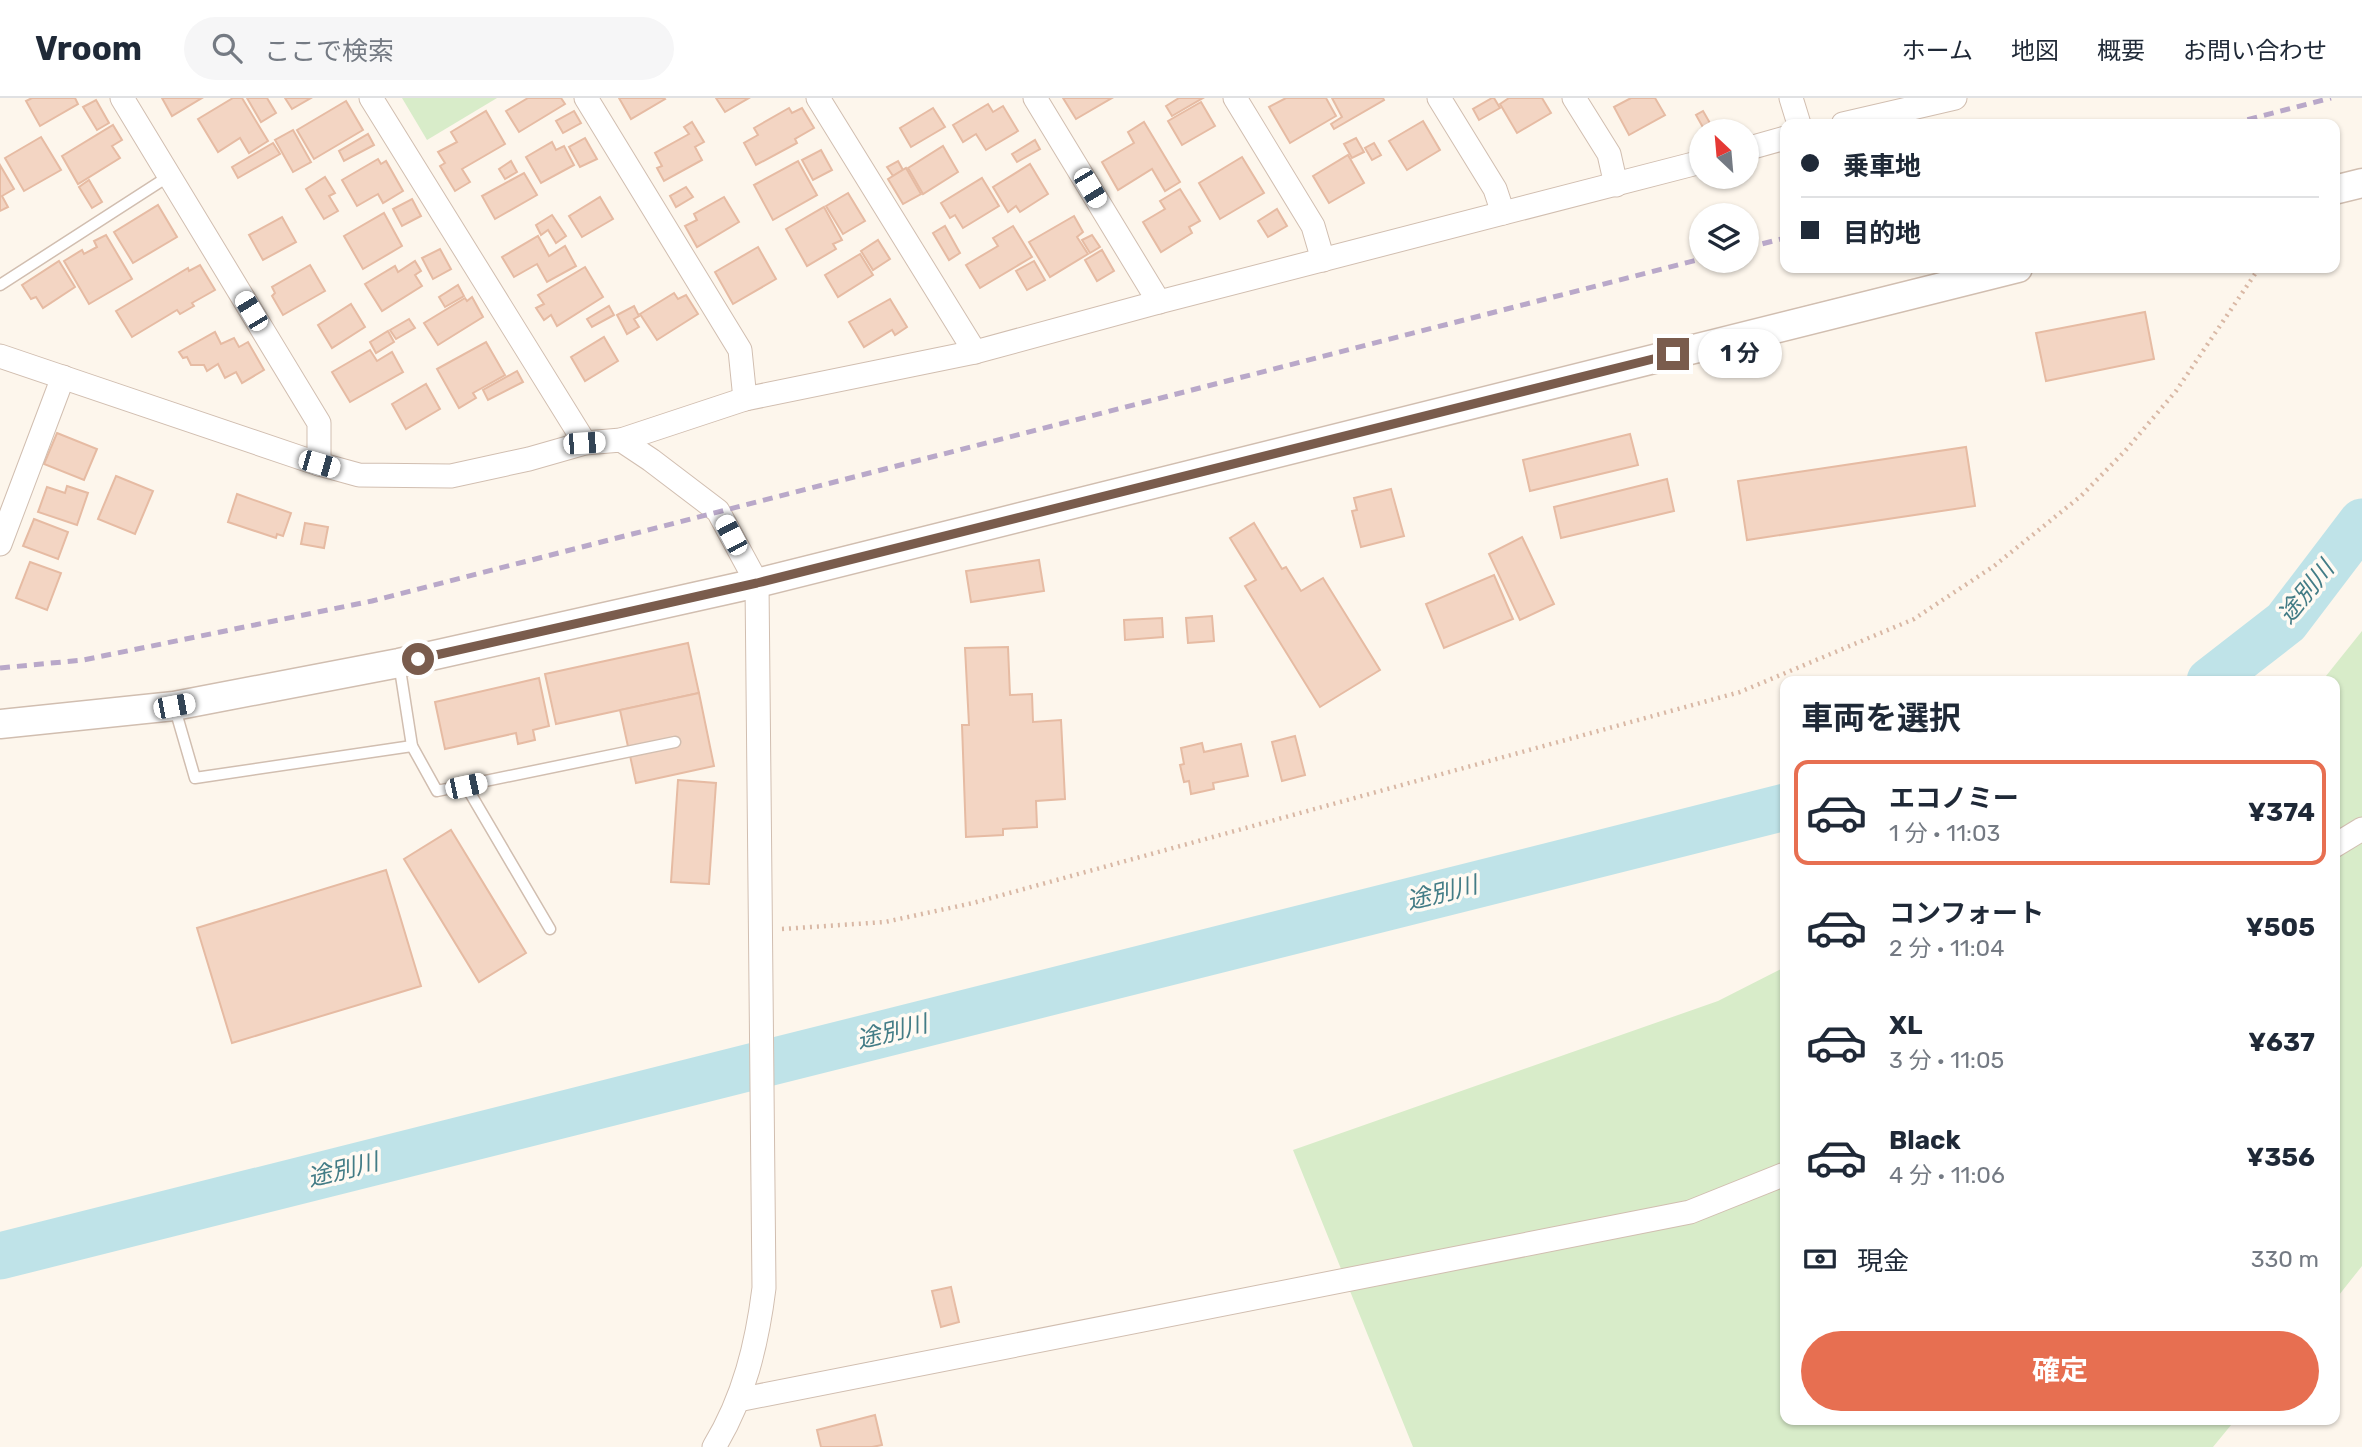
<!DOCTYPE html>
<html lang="ja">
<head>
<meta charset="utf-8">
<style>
	:root { --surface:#fff; --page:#f6f6f7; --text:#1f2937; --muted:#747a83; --line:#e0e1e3; --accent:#e76f51 }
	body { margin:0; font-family:Rubik,"Noto Sans JP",sans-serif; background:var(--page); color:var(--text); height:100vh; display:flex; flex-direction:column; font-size:26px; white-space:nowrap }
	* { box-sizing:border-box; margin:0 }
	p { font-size:23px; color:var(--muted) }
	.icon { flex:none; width:38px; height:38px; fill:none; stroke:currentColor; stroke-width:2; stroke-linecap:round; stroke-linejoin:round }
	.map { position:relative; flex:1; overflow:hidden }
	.panel { position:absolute; left:1780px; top:578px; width:560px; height:749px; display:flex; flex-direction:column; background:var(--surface); border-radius:14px; box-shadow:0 2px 5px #0004 }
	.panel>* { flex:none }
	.banner { position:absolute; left:1780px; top:21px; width:560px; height:154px; border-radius:14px; box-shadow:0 2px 5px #0004; display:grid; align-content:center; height:154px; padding:0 21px; background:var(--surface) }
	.needle { width:46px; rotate:334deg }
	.buttons { position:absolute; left:1689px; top:21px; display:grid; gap:14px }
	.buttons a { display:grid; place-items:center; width:70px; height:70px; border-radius:50%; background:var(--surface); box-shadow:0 2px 5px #0004; font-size:35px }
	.end { position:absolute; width:32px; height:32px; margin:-16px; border:9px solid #7a5c4d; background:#fff; box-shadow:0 0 0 4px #fff }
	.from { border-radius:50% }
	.bubble { position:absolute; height:49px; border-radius:24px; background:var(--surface); box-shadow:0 2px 5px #0004; font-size:23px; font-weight:700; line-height:49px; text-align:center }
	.car { position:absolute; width:21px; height:42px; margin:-21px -10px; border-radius:9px; box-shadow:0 0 5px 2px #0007; background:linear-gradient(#fff 24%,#345 0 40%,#fff 0 76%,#345 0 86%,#fff 0) }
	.banner b { display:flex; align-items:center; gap:24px; height:66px; font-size:26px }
	.banner b+b { border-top:2px solid var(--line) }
	.banner i { width:18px; height:18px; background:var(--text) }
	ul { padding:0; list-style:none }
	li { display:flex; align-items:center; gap:21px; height:105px; margin:0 14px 10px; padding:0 7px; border:4px solid transparent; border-radius:14px }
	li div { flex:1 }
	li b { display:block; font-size:26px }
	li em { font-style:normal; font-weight:700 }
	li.on { border-color:var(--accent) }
	li>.icon { width:63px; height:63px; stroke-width:1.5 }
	h2 { padding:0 21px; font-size:32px; line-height:84px }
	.pay { display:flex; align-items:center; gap:18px; height:77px; padding:0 21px; font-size:26px }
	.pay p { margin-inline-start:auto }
	.button { display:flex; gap:14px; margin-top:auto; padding:14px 21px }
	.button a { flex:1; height:80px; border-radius:42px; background:var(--accent); color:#fff; font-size:28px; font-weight:700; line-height:80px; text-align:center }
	header { display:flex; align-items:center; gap:42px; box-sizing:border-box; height:98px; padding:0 35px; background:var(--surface); border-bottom:2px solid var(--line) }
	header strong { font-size:33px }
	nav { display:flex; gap:38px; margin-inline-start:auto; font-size:24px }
	.search { width:490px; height:63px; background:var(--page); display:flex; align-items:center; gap:18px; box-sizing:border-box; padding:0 24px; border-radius:38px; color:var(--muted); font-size:26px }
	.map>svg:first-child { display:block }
	.green { fill:#d8ecc9 }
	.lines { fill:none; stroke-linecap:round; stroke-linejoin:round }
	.river { stroke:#bfe3e8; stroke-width:47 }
	.building { fill:#f3d5c3; stroke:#e6bba3; stroke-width:2 }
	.service-casing { stroke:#d1beb0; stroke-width:13 }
	.minor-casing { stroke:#d1beb0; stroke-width:25 }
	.tertiary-casing { stroke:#d1beb0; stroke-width:31 }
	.path { stroke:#d9b8a5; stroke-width:4.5; stroke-dasharray:2 5; stroke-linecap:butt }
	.service { stroke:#fff; stroke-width:10 }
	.minor { stroke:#fff; stroke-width:23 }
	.tertiary { stroke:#fff; stroke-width:28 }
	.rail { stroke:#b9a8c9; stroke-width:5; stroke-dasharray:10 7; stroke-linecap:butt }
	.route { stroke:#7a5c4d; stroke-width:9 }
	.labels { text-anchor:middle; stroke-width:7; stroke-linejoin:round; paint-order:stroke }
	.water-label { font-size:24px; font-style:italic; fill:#437c86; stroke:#fffaf3 }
</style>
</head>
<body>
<header>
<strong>Vroom</strong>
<div class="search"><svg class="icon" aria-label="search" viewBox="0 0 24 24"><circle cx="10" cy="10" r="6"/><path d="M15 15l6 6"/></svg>ここで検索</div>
<nav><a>ホーム</a><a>地図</a><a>概要</a><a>お問い合わせ</a></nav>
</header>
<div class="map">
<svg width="2362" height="1349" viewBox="0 0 2362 1349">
	<rect width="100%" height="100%" fill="#fdf6ec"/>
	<g class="green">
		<polygon points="402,0 497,0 427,42"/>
		<polygon points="2362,533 2362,1168 2335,1202 2334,583 2322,583"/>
		<polygon points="1785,869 1785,1321 2236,1321 2213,1349 1413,1349 1293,1052 1718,903"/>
	</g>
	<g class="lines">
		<g class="river">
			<polyline points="2210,583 2286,524 2362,424"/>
			<polyline points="0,1158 1785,709"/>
		</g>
	</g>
	<g class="building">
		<polygon points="32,0 75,0 78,6 40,28 26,3"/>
		<polygon points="162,0 202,0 172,18"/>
		<polygon points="233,0 242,0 268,43 249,55 240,40 218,54 198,21"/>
		<polygon points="247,0 267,0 276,15 261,24"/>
		<polygon points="285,0 311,0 292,11"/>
		<polygon points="528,0 561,0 565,6 519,34 506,13"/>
		<polygon points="619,0 664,0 665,1 631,21"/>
		<polygon points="716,0 749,0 725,14"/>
		<polygon points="1063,0 1112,0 1076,21"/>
		<polygon points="1179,0 1203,0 1172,18 1166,8"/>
		<polygon points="1286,0 1326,0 1336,18 1290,45 1269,9"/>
		<polygon points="1332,0 1383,0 1384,2 1334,31 1331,26 1342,19"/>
		<polygon points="1492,0 1494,0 1500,10 1479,22 1473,11"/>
		<polygon points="1509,0 1542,0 1551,15 1517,35 1500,6"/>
		<polygon points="1631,0 1655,0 1665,17 1629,37 1614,9"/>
		<polygon points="96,2 109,25 97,32 83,9"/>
		<polygon points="346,3 363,32 314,61 297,32"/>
		<polygon points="1201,4 1215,28 1182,47 1168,23"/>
		<polygon points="988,6 993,14 1003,8 1018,33 986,52 976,36 963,44 953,27"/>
		<polygon points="789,10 792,15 802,10 814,30 795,41 797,45 756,67 744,45 758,37 754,30"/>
		<polygon points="933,10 945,29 911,49 900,30"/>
		<polygon points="486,13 505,46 462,71 470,84 455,93 440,68 445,65 438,54 457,44 451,34"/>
		<polygon points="574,13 581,25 563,35 556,23"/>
		<polygon points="1703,13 1714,32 1713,33 1705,33 1696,17"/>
		<polygon points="1423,23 1440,52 1407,72 1389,43"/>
		<polygon points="692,24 704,44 695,49 702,62 664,83 657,70 662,68 655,55 689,36 684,29"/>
		<polygon points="1144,24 1180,84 1165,93 1152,71 1118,92 1102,64 1134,45 1128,34"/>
		<polygon points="113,27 122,42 112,48 120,60 78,86 62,58"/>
		<polygon points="293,32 311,64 293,74 275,42"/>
		<polygon points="368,36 374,47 344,63 339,53"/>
		<polygon points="41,39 61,72 24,93 5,60"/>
		<polygon points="585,40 597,61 580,69 569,49"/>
		<polygon points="1356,40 1364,54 1352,60 1344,46"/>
		<polygon points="1035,42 1040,51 1017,64 1012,56"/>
		<polygon points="552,44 556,52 564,48 574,67 541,85 526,59"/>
		<polygon points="273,45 280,56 238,80 232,69"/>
		<polygon points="1374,45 1381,57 1372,62 1365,50"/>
		<polygon points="943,48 958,74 923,96 908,70"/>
		<polygon points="821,52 832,72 813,82 802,62"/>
		<polygon points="1348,57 1364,85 1329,105 1313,78"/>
		<polygon points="1242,59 1264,95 1220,121 1199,85"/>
		<polygon points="378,61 381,66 386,63 403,93 383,105 378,96 357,108 342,82"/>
		<polygon points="511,63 517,74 505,81 499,71"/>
		<polygon points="798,63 817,97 773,122 754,87"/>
		<polygon points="898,63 903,72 893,78 887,69"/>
		<polygon points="1030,66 1048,96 1020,114 1016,108 1008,114 993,89"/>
		<polygon points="0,67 14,91 2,98 8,109 0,113"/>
		<polygon points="906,70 921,96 903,106 888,81"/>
		<polygon points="524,75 537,97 495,121 482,98"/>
		<polygon points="325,79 335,95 329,98 338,113 324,121 306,91"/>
		<polygon points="982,80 999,108 963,130 955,117 950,120 941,105"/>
		<polygon points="89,82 102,104 92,110 79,89"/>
		<polygon points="686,89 693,99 676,109 670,98"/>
		<polygon points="1180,91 1200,123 1189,129 1192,135 1161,154 1143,124 1165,111 1160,103"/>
		<polygon points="848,95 865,123 843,136 826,108"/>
		<polygon points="600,99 613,121 582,139 569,118"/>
		<polygon points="724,99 739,124 697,149 685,128 697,122 694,116"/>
		<polygon points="412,101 421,118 402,128 393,111"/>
		<polygon points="158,107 177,139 133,165 114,134"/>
		<polygon points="824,109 842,142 833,146 836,151 807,168 786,131"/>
		<polygon points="1277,111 1287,128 1268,139 1258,123"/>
		<polygon points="384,115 402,148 363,171 344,138"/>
		<polygon points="552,117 566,138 556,145 548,132 541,137 536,127"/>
		<polygon points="1074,118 1083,134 1077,139 1088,156 1050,179 1029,144"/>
		<polygon points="282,119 296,144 263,162 249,137"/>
		<polygon points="945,128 960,155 949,162 933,135"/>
		<polygon points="1013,128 1032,159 980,190 966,167 998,148 993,140"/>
		<polygon points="106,137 132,181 89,206 64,163 82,152 84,156 97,149 94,143"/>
		<polygon points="1092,137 1100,149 1090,155 1082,142"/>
		<polygon points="538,138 549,158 565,148 576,168 547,184 537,166 514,179 502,159"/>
		<polygon points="878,142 890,161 873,172 861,153"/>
		<polygon points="758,149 776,181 733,206 715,174"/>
		<polygon points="440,151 451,171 433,181 422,160"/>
		<polygon points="1102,152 1114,173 1097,183 1085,162"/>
		<polygon points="860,156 873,177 838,199 825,177"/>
		<polygon points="59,163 75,189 43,210 36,199 31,201 22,187"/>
		<polygon points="415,163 421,173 415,177 422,188 382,213 365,186 395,168 398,174"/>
		<polygon points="1034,163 1045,182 1027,192 1016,173"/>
		<polygon points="200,167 215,192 192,205 194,208 180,216 177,212 132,239 116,213 188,170 189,173"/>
		<polygon points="310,167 325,193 283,217 272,198 275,195 272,189"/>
		<polygon points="585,169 603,199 557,228 551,217 544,222 536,210 544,206 538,197"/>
		<polygon points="458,187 464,198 445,209 439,199"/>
		<polygon points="674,195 678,201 686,197 698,216 657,242 640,216"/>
		<polygon points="472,199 483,219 438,247 424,225 465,200 467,203"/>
		<polygon points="890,201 907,229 895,237 892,232 864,249 849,224"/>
		<polygon points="351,206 365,229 332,250 318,227"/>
		<polygon points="609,208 614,217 592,229 587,221"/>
		<polygon points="634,208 639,218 634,221 639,229 627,236 617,217"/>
		<polygon points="2145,214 2154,261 2046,283 2036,235"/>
		<polygon points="409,221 415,230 396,241 390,232"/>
		<polygon points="388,233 394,244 376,255 370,244"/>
		<polygon points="215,234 221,246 234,240 239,249 248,244 264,272 242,285 236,274 225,280 218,266 207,273 204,267 191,267 187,259 183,260 179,254"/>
		<polygon points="604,239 618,263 585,283 571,259"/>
		<polygon points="486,244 505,277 473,295 476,300 459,310 437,271"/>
		<polygon points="370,252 377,263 392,254 403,274 350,304 332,274"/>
		<polygon points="517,273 523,284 488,302 483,292"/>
		<polygon points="426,286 440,311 406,331 392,306"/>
		<polygon points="57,335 97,351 84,382 44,366"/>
		<polygon points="1630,336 1638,367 1530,393 1523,362"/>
		<polygon points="1966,349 1975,408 1747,442 1738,383"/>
		<polygon points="116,378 153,393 135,436 98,421"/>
		<polygon points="1667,381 1674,413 1561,440 1554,409"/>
		<polygon points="67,388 88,395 77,427 38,414 47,389 65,395"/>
		<polygon points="1391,391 1404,438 1361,449 1352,413 1357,412 1354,400"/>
		<polygon points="237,396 291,415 283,438 277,436 276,440 228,424"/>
		<polygon points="34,421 68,434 58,461 23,448"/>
		<polygon points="305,425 328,429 324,450 301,446"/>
		<polygon points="1254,425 1282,471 1286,469 1301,493 1323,480 1380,572 1320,609 1245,488 1256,482 1230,440"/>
		<polygon points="1522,439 1554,506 1520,522 1489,456"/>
		<polygon points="1039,462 1044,493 971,504 966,473"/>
		<polygon points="30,464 61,475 47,512 16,500"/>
		<polygon points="1494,477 1513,521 1444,550 1426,506"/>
		<polygon points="1212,518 1214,543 1188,545 1186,520"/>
		<polygon points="1162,520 1163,539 1125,542 1124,522"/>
		<polygon points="688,545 699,595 556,626 545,576"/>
		<polygon points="1008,549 1010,597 1032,596 1033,624 1061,622 1065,701 1036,703 1037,729 1003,731 1003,737 966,739 962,627 969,627 965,550"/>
		<polygon points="539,580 549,628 533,632 535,642 518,646 516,635 445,651 435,604"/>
		<polygon points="699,595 714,668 636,685 620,612"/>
		<polygon points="1295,638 1305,677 1282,683 1272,644"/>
		<polygon points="1202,645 1204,654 1241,646 1248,678 1213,685 1214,691 1191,696 1189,683 1184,684 1180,667 1184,666 1181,650"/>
		<polygon points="678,682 716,685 709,786 671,784"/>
		<polygon points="451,732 526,855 479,884 404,761"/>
		<polygon points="386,772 421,888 232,945 197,830"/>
		<polygon points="951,1189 959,1224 941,1229 932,1193"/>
		<polygon points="875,1317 882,1347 872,1349 821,1349 817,1332"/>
	</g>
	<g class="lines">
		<defs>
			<g id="service">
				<polyline points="0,187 169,78"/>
				<polyline points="399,565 412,648 437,693 675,644"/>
				<polyline points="175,611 195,680 412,648"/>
				<polyline points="466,688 550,831"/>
			</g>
			<g id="minor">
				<polyline points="122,0 319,325 319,366"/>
				<polyline points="371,0 585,345"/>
				<polyline points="586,0 740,252 745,301"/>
				<polyline points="818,0 975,254"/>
				<polyline points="1035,0 1159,204"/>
				<polyline points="1235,0 1313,128 1323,162"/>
				<polyline points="1439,0 1495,91 1503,115"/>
				<polyline points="1574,0 1609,56 1616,87"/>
				<polyline points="1791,0 1799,26"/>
				<polyline points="1843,26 1955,0"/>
				<polyline points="1746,51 1785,40"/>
				<path d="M0,258L319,366L359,377L451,378L529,361L585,345L621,342L651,362L718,413L757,485L764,1190C757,1246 744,1300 714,1349"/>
				<polyline points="621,342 745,301 975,254 1159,204 1701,64"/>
				<polyline points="0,446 63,279"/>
				<polyline points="2334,748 2362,731"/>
				<polyline points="738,1302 1690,1114 1785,1076"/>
			</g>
			<g id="tertiary">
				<polyline points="2334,92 2362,85"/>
				<polyline points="0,626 174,608 399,565 757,485 2018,170"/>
			</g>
		</defs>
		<use href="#service" class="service-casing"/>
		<use href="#minor" class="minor-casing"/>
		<use href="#tertiary" class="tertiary-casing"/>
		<polyline class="path" points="782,831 885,824 973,805 1740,594 1914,521 1994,468 2081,398 2125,353 2176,293 2259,170"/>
		<use href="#service" class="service"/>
		<use href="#minor" class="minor"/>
		<use href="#tertiary" class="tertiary"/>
		<g class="rail">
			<polyline points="2231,26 2331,0"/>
			<polyline points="1746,150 1785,140"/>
			<polyline points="0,570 83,562 372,503 1701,161"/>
		</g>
	</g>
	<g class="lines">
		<polyline class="route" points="418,561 757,485 1673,256"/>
	</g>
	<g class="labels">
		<g class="water-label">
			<text transform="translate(2306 494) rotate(-51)" y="8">途別川</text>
			<text transform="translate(1442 795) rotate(-14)" y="8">途別川</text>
			<text transform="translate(892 934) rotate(-14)" y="8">途別川</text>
			<text transform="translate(343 1072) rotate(-14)" y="8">途別川</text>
		</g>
	</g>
</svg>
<div class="buttons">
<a><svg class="needle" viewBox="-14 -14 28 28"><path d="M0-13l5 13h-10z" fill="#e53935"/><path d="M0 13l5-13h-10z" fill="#747a83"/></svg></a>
<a><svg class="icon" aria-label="layers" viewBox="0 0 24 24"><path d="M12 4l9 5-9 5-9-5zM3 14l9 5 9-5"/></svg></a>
</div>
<i class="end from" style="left:418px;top:561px"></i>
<i class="end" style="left:1673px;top:256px"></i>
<div class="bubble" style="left:1698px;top:231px;width:84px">1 分</div>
<i class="car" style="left:1090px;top:90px;rotate:149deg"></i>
<i class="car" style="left:251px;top:213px;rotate:329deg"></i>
<i class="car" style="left:584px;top:345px;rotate:86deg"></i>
<i class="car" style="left:319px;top:366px;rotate:106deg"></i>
<i class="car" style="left:731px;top:437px;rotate:332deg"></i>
<i class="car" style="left:174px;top:608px;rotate:79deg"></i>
<i class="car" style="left:466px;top:688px;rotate:78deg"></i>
<div class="banner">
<b><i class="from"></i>乗車地</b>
<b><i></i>目的地</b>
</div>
<section class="panel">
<h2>車両を選択</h2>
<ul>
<li class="on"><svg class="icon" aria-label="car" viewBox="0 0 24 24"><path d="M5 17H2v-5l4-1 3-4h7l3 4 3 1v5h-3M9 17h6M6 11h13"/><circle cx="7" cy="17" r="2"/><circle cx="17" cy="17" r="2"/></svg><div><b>エコノミー</b><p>1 分 · 11:03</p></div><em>¥374</em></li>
<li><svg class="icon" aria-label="car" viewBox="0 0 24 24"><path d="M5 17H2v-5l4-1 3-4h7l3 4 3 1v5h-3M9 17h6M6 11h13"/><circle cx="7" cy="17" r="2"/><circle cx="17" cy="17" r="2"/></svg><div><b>コンフォート</b><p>2 分 · 11:04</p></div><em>¥505</em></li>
<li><svg class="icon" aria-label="car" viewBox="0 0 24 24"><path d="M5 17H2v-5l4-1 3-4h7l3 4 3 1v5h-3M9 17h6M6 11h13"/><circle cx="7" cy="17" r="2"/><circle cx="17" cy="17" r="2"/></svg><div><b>XL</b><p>3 分 · 11:05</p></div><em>¥637</em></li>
<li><svg class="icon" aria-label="car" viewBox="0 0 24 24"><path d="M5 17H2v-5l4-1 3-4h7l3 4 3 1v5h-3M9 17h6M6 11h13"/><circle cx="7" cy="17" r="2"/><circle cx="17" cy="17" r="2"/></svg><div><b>Black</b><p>4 分 · 11:06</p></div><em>¥356</em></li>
</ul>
<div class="pay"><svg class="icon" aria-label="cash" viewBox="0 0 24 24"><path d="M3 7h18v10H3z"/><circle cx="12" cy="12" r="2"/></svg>現金<p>330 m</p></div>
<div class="button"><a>確定</a></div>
</section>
</div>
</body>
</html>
